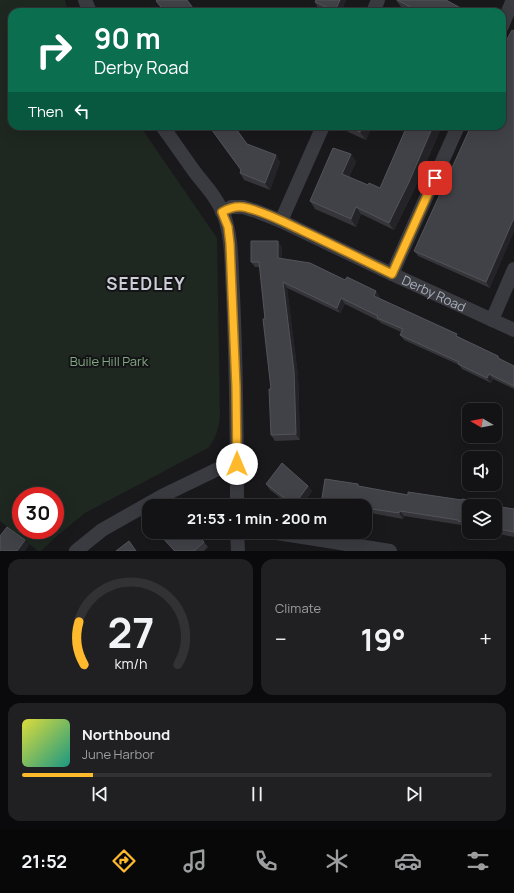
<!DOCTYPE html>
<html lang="en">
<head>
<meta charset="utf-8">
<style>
  body { margin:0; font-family:Manrope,sans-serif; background:#202022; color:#f1f3f6; height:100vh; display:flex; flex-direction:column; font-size:15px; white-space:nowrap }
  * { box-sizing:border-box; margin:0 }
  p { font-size:13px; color:#9d9ea0 }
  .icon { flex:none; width:22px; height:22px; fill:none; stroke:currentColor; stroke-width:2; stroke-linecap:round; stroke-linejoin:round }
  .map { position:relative; height:551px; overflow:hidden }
  .sheet { display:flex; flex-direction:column; gap:8px; padding:8px; background:#0a0a0c; flex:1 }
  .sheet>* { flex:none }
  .hud { position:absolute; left:8px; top:8px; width:498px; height:122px; border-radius:12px; box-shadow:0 4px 16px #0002,0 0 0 1px #323234; background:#0b6e4f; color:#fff; overflow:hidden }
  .needle { width:26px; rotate:280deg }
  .tools { position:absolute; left:462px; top:403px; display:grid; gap:8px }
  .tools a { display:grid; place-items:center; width:40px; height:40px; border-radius:8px; background:#131315; box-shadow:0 4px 16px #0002,0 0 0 1px #323234; font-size:20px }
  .speed { position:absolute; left:12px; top:487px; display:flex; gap:8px; font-size:20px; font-weight:700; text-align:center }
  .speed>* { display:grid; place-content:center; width:52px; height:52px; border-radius:50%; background:#131315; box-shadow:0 4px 16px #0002,0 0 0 1px #323234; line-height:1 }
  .speed .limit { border:6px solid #d22; background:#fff; color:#111 }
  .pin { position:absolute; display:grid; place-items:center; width:34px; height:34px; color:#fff; margin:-17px; border-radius:8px; box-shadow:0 2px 6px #0006 }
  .me { position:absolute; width:44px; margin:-22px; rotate:0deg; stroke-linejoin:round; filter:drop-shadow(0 0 3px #0008) }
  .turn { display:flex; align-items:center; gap:14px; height:84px; padding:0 20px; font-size:18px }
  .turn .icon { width:52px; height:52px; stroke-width:2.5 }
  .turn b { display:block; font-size:28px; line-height:34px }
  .then { display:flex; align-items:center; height:38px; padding:0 20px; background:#0003; gap:8px; font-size:15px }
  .big { font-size:30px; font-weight:700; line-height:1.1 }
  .sheet .card { flex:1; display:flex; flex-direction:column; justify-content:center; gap:6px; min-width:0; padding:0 14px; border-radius:12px; background:#202022 }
  .sheet .dial { align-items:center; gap:0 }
  .dial svg { height:104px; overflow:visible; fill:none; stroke:#323234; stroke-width:7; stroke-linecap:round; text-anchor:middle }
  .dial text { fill:#f1f3f6; stroke:none }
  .song { display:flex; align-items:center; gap:12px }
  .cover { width:48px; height:48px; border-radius:6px; background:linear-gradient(135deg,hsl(60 70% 55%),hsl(170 70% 35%)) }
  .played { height:4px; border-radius:2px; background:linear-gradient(90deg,#ffb92d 15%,#323234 15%) }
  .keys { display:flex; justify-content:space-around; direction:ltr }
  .heat { display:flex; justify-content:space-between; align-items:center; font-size:22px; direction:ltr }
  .sheet .tiles { flex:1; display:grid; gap:8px; grid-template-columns:1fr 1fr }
  .card:last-child { grid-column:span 2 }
  .trip { position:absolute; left:142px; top:499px; width:230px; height:40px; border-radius:12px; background:#131315; box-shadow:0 4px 16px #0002,0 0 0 1px #323234; font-weight:700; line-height:40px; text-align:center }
  .menu { display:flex; height:64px; justify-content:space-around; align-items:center; background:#080808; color:#9d9ea0 }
  .menu .icon { width:28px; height:28px }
  .menu .on { color:#ffb92d }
  .menu b { font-size:18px; color:#f1f3f6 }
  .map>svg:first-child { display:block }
</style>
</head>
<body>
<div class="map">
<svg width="514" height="551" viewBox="0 0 514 551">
  <rect width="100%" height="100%" fill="#19191c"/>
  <path fill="#1e2720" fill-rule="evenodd" d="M 0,0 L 65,0 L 68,12 L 12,12 L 12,126 L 140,126 L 217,238 L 220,415 C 219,428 216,438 208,448 L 85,513 L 57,536 L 41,551 L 38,551 L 0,521 ZM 21,496 L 55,496 L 55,530 L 21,530 Z"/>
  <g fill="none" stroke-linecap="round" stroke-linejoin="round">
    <g stroke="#3a3b41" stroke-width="14">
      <path d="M 85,0 L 90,12"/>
      <path d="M 373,12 L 378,0"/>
      <path d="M 502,26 L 512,2"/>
      <path d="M 162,126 C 174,142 185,159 197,175 C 207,187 217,199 223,213 C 233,237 231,268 233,294 C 236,364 237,435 237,506"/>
      <path id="s1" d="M 222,212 L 231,207 L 243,207 L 256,211 L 281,221 L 392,274 L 514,330"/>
      <path d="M 281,221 L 323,126"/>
      <path d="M 392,274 L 458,126"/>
      <path d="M 492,320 L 514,269"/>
      <path d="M 237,532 L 238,551"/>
      <path d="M 271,532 L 390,551"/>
      <path d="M 76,551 L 102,530 L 162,496 L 226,465 L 237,464"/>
    </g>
  </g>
  <path fill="#35353a" d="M 346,0 L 341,12 L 328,12 L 318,8 L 315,2 Z
    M 396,0 L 446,0 L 468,12 L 410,12 L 401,7 Z
    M 512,30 L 490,288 L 418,256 L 414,251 L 504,53 L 502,50 Z
    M 343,126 L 372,126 L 366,140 L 348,132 Z
    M 407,126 L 442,126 L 414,190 L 394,230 L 361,214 L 356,227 L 315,209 L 310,201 L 351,154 L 356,162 L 349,177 L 368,185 L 380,188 Z
    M 247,144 L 280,162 L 270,190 L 244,180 L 240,173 Z
    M 282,247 L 281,259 L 376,291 L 380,297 L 379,298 L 498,356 L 500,359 L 514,366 L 514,389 L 493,379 L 491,383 L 462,369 L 459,365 L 404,340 L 400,335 L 401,332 L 381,323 L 379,321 L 345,304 L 340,313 L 287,288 L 298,376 L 300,440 L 275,441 L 271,435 L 271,389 L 260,267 L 255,267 L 251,262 Z
    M 266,484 L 308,486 L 312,491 L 301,506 L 291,506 L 270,490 Z
    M 358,484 L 359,487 L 408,495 L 462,500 L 495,505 L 496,506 L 514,509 L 514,537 L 489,532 L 495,532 L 495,506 L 469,506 L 469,528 L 462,527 L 461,525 L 404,516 L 403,519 L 365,512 L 365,506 L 322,506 L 321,504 Z
    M 160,535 L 204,542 L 208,547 L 204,551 L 174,551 L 164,540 Z"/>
  <path fill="#242428" d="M 340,0 L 346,0 L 341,12 L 335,12 L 335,11 Z
    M 363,126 L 372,126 L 366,140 L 360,132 Z
    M 433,126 L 442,126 L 414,190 L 394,230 L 389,223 Z
    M 351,154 L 356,162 L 347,181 L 342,174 Z
    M 276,155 L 280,162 L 270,190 L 265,183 Z
    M 356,207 L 361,214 L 356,227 L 351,219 Z
    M 514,218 L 514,232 L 490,288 L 486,282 Z
    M 278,241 L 282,247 L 281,263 L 278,258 Z
    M 283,282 L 287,288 L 298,376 L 300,440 L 296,434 Z
    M 376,291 L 380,297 L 377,301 L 374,296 Z
    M 341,298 L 345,304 L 340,313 L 337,308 Z
    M 489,374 L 493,379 L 491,383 L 487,378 Z
    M 308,486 L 312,491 L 301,506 L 294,506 L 294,505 Z
    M 400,511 L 404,516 L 403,519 L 399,513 Z
    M 25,540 L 29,545 L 25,551 L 17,551 Z"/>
  <path fill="#414248" stroke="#52545a" d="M 157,0 L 187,0 L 196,12 L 165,12 L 156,1 Z
    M 316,0 L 340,0 L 335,11 L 315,2 Z
    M 397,0 L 446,0 L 468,12 L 420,12 Z
    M 512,30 L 514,31 L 514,218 L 486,282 L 414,251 L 471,126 L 502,126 L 502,58 L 505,52 L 502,49 Z
    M 209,126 L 234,126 L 247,144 L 276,155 L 265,183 L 240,173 L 241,170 Z
    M 346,126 L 363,126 L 360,132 Z
    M 407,126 L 433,126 L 409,182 L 389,223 L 356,207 L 351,219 L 310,201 L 333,148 L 351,154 L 342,174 L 368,185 L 369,183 L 380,188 Z
    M 251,241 L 278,241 L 278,258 L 310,263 L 345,280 L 347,277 L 376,291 L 374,296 L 457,334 L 456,336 L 498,356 L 498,358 L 514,366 L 514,386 L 489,374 L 487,378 L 458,364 L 459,362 L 400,335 L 403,329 L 377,318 L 378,316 L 341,298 L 337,308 L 283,282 L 294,371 L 296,434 L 271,435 L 269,389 L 271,389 L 263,319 L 265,319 L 259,262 L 251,262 Z
    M 282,463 L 308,486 L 294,505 L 266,484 Z
    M 325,479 L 358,484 L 358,486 L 408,495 L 408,492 L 462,500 L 462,499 L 495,505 L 494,506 L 514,509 L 514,532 L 495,528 L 495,506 L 469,506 L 469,523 L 458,521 L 458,520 L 400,511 L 399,513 L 365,508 L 365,506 L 334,506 L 321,504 Z
    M 7,527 L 25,540 L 17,551 L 0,551 L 0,536 Z
    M 163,532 L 195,532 L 204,542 L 194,551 L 175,551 L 160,535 Z
    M 129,541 L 136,551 L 116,551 Z"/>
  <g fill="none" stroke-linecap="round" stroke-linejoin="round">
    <defs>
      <path id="route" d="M 237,464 L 236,387 L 230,244 L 228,227 L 222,212 C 229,208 235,206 243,207 C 261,210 286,223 303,231 C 333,245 363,260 392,274 L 435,178"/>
    </defs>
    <use href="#route" stroke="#a6781d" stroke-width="10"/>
    <use href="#route" stroke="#ffb92d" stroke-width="7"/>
  </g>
  <g text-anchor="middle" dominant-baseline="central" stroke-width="4" stroke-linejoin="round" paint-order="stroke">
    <g font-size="13" fill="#aab0bc" stroke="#141417">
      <text stroke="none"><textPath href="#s1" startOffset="232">Derby Road</textPath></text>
    </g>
    <g font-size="13" fill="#80a982" stroke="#141417">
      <text x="109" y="361">Buile Hill Park</text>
    </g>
    <g font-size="17" font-weight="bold" letter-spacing="1" fill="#cccfd8" stroke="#141417">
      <text x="146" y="283">SEEDLEY</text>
    </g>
  </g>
</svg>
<div class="tools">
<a><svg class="needle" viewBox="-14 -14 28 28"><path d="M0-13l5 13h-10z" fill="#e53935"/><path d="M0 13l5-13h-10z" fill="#9d9ea0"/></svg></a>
<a><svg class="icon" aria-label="sound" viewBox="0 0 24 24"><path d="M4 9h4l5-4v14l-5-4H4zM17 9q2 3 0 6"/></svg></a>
<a><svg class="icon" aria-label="layers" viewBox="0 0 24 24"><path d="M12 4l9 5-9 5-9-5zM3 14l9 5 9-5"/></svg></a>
</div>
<div class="speed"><div class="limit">30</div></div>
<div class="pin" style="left:435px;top:178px;background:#d93025"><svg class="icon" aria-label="arrive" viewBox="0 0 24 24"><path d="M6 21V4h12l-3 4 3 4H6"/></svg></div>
<svg class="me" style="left:237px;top:464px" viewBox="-20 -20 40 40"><circle r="19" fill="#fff"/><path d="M0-13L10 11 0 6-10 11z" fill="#ffb92d"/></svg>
<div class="trip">21:53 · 1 min · 200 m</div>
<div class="hud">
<div class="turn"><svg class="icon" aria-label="right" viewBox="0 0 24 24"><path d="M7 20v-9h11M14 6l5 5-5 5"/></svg><div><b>90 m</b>Derby Road</div></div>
<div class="then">Then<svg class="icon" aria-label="left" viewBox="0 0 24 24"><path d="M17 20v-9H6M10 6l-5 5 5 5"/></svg></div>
</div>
</div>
<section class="sheet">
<div class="tiles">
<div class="card dial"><svg viewBox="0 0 100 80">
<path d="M14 69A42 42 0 1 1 86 69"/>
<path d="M14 69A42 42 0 0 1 10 36" stroke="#ffb92d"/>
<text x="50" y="56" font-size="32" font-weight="700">27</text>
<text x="50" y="72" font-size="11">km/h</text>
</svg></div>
<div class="card"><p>Climate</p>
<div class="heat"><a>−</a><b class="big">19°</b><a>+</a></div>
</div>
<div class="card">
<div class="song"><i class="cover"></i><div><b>Northbound</b><p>June Harbor</p></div></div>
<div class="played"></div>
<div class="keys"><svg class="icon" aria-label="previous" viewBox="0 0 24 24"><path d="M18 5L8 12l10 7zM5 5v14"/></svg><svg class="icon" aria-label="pause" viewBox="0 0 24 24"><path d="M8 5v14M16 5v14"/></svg><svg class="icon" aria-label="next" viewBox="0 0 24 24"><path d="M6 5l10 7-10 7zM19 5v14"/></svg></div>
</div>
</div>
</section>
<nav class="menu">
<b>21:52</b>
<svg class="icon on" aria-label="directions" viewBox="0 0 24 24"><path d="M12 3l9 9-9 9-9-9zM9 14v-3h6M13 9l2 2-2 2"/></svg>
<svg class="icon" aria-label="music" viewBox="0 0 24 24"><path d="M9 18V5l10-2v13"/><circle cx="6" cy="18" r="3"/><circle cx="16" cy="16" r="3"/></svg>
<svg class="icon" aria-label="phone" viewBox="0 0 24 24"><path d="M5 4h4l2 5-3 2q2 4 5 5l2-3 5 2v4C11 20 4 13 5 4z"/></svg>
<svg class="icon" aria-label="climate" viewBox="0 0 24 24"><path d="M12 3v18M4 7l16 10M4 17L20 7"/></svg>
<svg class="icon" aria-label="car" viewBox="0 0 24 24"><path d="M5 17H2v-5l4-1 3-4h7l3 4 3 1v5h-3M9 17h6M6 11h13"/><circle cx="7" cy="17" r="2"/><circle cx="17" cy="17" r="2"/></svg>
<svg class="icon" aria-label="filters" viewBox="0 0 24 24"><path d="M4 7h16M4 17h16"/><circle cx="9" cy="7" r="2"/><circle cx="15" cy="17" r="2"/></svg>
</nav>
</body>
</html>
